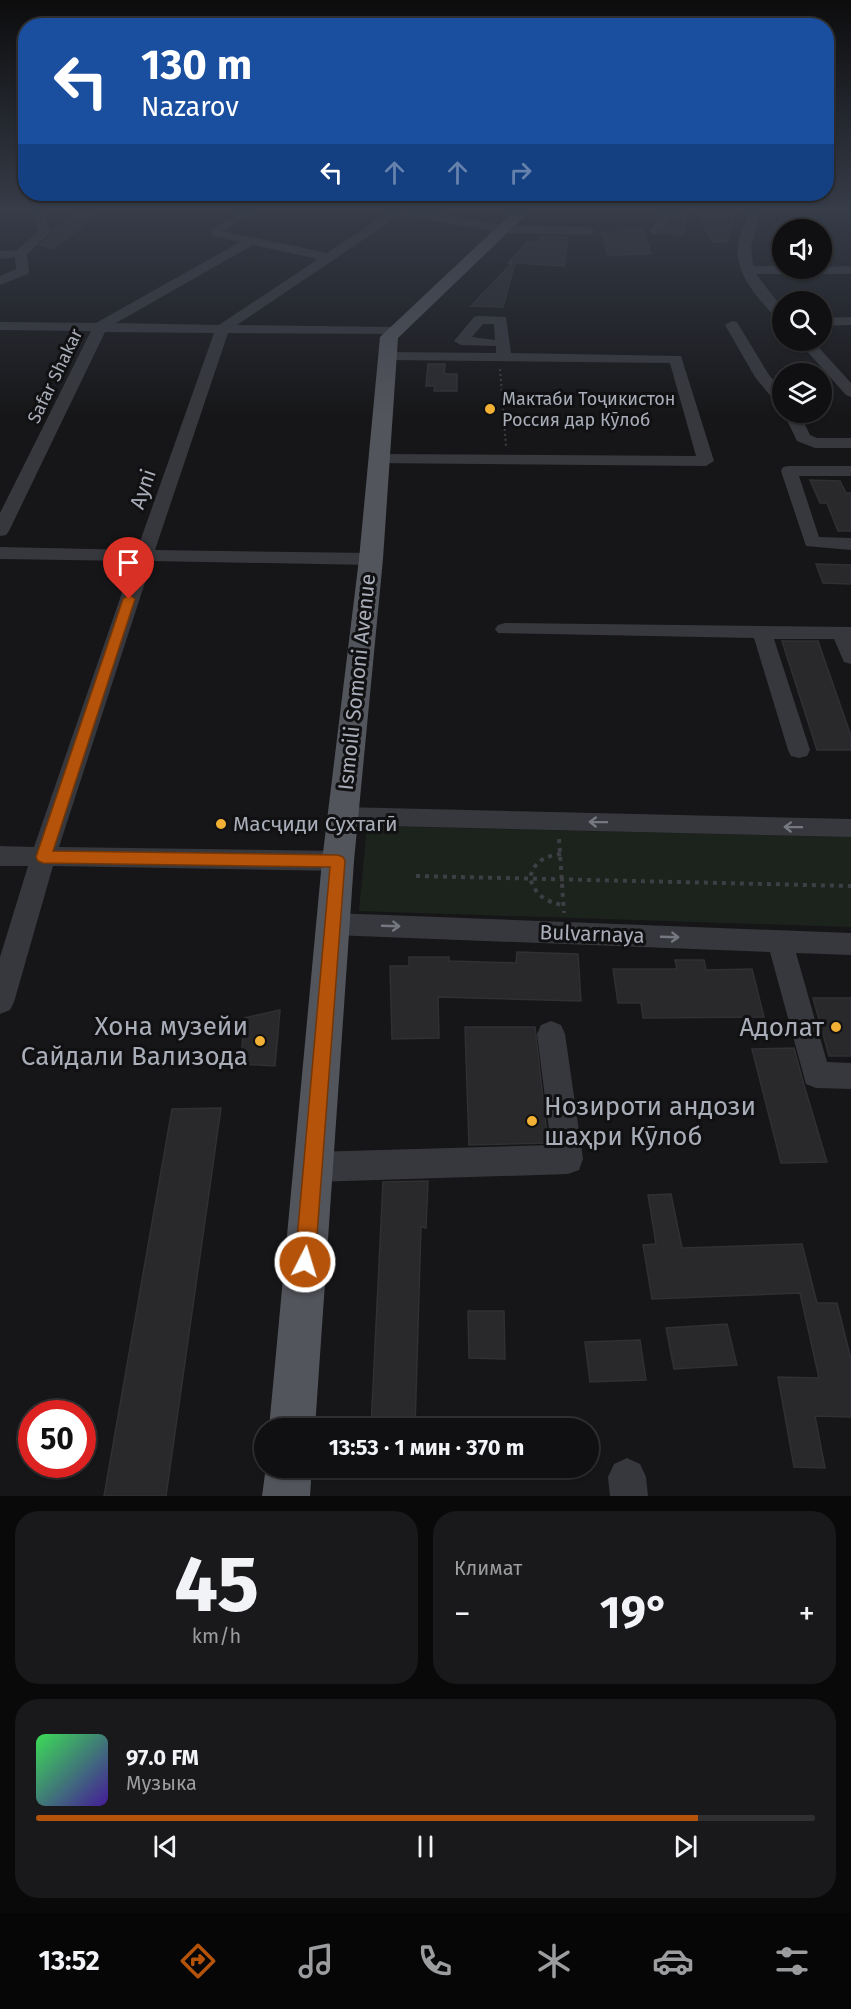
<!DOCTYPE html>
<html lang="ru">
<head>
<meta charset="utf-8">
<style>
  body { margin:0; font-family:"Fira Sans",sans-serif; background:#19191b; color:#f1f3f6; height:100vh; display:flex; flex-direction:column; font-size:22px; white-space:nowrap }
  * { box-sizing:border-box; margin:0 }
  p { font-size:20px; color:#9c9d9f }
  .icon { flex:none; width:33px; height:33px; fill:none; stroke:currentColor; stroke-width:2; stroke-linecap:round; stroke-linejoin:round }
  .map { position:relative; height:1496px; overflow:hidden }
  .details { display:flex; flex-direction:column; gap:15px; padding:15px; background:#09090a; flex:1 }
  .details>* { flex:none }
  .guide { position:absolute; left:18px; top:18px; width:816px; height:183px; border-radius:24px; box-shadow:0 2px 4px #0004,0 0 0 2px #303032; background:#1a4fa0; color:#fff; overflow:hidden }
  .controls { position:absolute; left:772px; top:219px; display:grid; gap:12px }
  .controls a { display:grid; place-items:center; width:60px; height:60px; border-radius:50%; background:#101012; box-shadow:0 2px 4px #0004,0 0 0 2px #303032; font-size:30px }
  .speed { position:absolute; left:18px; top:1400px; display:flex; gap:12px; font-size:30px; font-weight:700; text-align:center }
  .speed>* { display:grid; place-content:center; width:78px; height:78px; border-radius:50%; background:#101012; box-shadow:0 2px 4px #0004,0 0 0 2px #303032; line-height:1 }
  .speed .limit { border:9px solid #d22; background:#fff; color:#111 }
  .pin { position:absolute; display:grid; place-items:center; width:51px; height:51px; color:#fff; margin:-62px -26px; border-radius:50% 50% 50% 0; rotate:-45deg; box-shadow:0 0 6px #0007 }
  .pin .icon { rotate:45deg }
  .me { position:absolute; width:66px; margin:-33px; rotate:5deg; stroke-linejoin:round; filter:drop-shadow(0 0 4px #0008) }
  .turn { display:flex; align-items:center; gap:21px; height:126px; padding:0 24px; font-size:27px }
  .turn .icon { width:78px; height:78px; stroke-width:2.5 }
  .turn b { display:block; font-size:42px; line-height:51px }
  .lanes { display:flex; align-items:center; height:57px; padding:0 24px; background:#0003; justify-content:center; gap:30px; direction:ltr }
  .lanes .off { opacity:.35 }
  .big { font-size:45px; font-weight:700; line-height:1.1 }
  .details .card { flex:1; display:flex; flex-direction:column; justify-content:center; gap:9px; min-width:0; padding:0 21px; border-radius:24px; background:#19191b }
  .details .dial { align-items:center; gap:0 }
  .dial b { font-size:78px; line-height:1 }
  .song { display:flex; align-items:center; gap:18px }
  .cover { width:72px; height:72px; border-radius:9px; background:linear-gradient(135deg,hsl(130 70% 55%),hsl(260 70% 35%)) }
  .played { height:6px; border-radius:3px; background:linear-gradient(90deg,#b45309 85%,#303032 85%) }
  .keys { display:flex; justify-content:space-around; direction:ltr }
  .heat { display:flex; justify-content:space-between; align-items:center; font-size:33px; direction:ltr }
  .details .tiles { flex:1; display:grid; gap:15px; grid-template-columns:1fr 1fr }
  .card:last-child { grid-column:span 2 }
  .trip { position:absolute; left:254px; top:1418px; width:345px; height:60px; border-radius:30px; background:#101012; box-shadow:0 2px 4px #0004,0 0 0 2px #303032; font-weight:700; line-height:60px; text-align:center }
  .dock { display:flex; height:96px; justify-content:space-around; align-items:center; background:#060607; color:#9c9d9f }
  .dock .icon { width:42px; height:42px }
  .dock .on { color:#b45309 }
  .dock b { font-size:27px; color:#f1f3f6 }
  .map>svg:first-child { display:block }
</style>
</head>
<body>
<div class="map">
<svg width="851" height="1496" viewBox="0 0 851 1496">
  <rect width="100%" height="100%" fill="#161618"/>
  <path fill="#1c231d" d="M 367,826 L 851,837 L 851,927 L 359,911 Z"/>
  <path fill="#29292c" stroke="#303034" stroke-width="1.5" d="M 81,209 L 105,209 L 53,249 L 40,245 L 52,235 L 52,231 Z
    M 694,209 L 736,212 L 727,242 L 713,242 Z
    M 677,211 L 686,212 L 684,235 L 663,233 Z
    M 617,227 L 642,227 L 651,254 L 608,255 L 601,232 L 619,232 Z
    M 542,236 L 568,238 L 564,266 L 515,263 L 503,307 L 471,306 L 512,263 L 508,263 L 528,241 L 537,243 Z
    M 428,364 L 445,364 L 444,374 L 457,374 L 457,391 L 434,391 L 435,386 L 426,386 Z
    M 810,480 L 840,481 L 846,493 L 851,493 L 851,531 L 838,531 L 827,503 L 820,503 Z
    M 816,564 L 851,565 L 851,584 L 823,583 Z
    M 782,641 L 818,641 L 851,736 L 851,750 L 817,750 Z
    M 517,952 L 578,954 L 581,1001 L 438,997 L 439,1038 L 392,1039 L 390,966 L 409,966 L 409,957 L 449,957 L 449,961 L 516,963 Z
    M 675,960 L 704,960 L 706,970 L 752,969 L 764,1017 L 643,1018 L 641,1003 L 618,1003 L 613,969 L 677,969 Z
    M 813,998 L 851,998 L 851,1056 L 829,1056 Z
    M 280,1010 L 275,1066 L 241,1064 L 244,1018 Z
    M 465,1027 L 535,1027 L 548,1143 L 469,1145 Z
    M 794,1048 L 804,1085 L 827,1162 L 781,1163 L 752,1049 Z
    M 221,1108 L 166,1496 L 104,1496 L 172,1109 Z
    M 428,1181 L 426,1228 L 421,1227 L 415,1428 L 371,1428 L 383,1182 Z
    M 671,1194 L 682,1248 L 802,1244 L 817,1303 L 837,1303 L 851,1359 L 851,1417 L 815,1416 L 825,1468 L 794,1467 L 778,1377 L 819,1378 L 800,1293 L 652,1299 L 643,1245 L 656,1244 L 648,1195 Z
    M 468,1311 L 504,1311 L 505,1359 L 469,1358 Z
    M 727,1324 L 737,1365 L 674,1369 L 666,1328 Z
    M 640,1340 L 646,1380 L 590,1382 L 585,1342 Z"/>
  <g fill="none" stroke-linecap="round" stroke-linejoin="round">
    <path stroke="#3d3f44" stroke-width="2" stroke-dasharray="2 3" stroke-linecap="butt" d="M 500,369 L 506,446"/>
    <path stroke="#3d3f44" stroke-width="4" stroke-dasharray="4 5" stroke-linecap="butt" d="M 559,839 L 564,913
      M 561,854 C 545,856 534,861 530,878 C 535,895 546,902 563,905
      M 416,876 L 851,886"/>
    <path fill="#37383d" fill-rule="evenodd" d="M 35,209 L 43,210 L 45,212 L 50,233 L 27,254 L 29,271 L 28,274 L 0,285 L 0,276 L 16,269 L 15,257 L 0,259 L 0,251 L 17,250 L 38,232 L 33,212 Z
      M 247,209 L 263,209 L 223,231 L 327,253 L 388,213 L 379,209 L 409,209 L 502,225 L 589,227 L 595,231 L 589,235 L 504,233 L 400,215 L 237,325 L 395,327 L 402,331 L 400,334 L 228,333 L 155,550 L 371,553 L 378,555 L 380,559 L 378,563 L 371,565 L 152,561 L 59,847 L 338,851 L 347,854 L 350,861 L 347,868 L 338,871 L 53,866 L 14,1002 L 10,1010 L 0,1014 L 0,957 L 28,866 L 0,866 L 0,846 L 34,847 L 133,561 L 0,559 L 0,547 L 137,550 L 214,333 L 105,332 L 9,531 L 6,535 L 0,536 L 0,513 L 91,331 L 0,330 L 0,322 L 96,323 L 240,242 L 212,236 L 210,230 ZM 253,245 L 318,259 L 219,325 L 116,323 Z
      M 495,209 L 521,209 L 527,213 L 521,217 Z
      M 664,209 L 676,209 L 660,234 L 652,234 L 650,231 Z
      M 750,209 L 762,209 L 751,245 L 753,266 L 783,266 L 783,268 L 851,266 L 851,274 L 756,274 L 783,309 L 783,321 L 778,320 C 759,299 735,276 738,246 C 739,233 746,221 750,209 Z
      M 479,316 L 506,317 L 511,353 L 681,356 L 714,461 L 706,466 L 373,463 L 371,459 L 379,454 L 696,456 L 670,363 L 387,360 L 380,356 L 387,352 L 496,353 L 496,346 L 461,345 L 454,341 L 474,317 ZM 483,324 L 494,324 L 495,340 L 472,337 Z
      M 851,317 L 851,325 L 822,326 L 822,318 Z
      M 732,321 L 737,322 L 769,375 L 783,392 L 783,407 L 778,405 L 755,377 L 725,325 Z
      M 797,340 L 812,340 L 851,383 L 851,397 L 846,395 Z
      M 783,412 L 799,412 L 810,435 L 817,438 L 851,438 L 851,448 L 815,448 L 797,441 Z
      M 789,466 L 851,466 L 851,476 L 799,476 L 819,537 L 851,538 L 851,550 L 806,546 L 781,471 L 783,467 Z
      M 505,623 L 851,627 L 851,664 L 844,662 L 834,639 L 774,639 L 810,750 L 807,756 L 799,758 L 791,756 L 788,750 L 754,638 L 498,633 L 495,629 L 498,625 Z
      M 342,807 L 851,819 L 851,837 L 342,825 L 334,822 L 330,816 L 334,810 Z
      M 333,913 L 851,933 L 851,955 L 796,953 L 827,1062 L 851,1063 L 851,1089 L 816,1088 L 806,1084 L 770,952 L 333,935 L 324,932 L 320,924 L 324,916 Z
      M 551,1021 L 561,1025 L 565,1034 L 583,1159 L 579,1170 L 568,1174 L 313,1182 L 302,1178 L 298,1167 L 302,1156 L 313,1152 L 551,1145 L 537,1034 L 541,1025 Z
      M 627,1458 L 640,1464 L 646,1477 L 648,1496 L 610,1496 L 608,1477 L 614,1464 Z"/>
    <path fill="#53555c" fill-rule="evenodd" d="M 516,209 L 532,209 L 398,338 L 383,559 L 354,861 L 315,1428 L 269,1428 L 322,861 L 359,559 L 380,337 Z
      M 266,1467 L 312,1467 L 310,1496 L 262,1496 Z"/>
  </g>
  <defs><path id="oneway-shaft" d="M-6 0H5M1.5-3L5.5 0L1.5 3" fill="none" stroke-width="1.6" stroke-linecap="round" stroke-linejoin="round" transform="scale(1.5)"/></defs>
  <g stroke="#757881">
    <use href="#oneway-shaft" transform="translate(598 822) rotate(-179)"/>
    <use href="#oneway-shaft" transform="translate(793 827) rotate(-179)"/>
    <use href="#oneway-shaft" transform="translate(391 926) rotate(2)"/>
    <use href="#oneway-shaft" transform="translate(670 937) rotate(2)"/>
  </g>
  <linearGradient id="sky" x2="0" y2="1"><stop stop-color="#0c0c0d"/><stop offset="0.5" stop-color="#363c48"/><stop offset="1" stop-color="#363c48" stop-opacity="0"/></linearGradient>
  <rect width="851" height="419" fill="url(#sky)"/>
  <path fill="#b45309" stroke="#753606" stroke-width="1.5" d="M 129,595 L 135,599 L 53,851 L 338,855 L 343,857 L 345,861 L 315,1262 L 312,1269 L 305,1272 L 298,1269 L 295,1262 L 330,867 L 43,863 L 38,861 L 36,857 L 123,599 Z"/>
  <g fill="#f2b134" stroke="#111113" stroke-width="2">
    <circle cx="490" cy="409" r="6"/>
    <circle cx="221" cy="824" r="6"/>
    <circle cx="836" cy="1027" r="6"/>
    <circle cx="260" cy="1041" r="6"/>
    <circle cx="532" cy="1121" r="6"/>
  </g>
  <g text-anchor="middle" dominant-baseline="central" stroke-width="6" stroke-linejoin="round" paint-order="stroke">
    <g font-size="18" fill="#a8adb8" stroke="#111113">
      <text transform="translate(55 376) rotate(-64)">Safar Shakar</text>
    </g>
    <g font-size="18" fill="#a8adb8" stroke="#111113" text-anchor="start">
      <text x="502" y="399">Мактаби Тоҷикистон<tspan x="502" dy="21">Россия дар Кӯлоб</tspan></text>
    </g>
    <g font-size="21" fill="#a8adb8" stroke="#111113">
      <text transform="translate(143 489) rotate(-71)">Ayni</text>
      <text transform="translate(357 682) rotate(-84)">Ismoili Somoni Avenue</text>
      <text transform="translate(592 934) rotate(2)">Bulvarnaya</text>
    </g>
    <g font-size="21" fill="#a8adb8" stroke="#111113" text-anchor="start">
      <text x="233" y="824">Масҷиди Сухтагӣ</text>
    </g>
    <g font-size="26" fill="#a8adb8" stroke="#111113" text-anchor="end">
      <text x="248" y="1026">Хона музейи<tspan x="248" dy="30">Сайдали Вализода</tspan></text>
      <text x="824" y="1027">Адолат</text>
      <text x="544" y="1106" text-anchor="start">Нозироти андози<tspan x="544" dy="30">шаҳри Кӯлоб</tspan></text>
    </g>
  </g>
</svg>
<div class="controls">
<a><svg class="icon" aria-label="sound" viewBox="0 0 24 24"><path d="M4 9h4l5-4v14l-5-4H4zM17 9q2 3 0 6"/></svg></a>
<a><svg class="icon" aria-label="search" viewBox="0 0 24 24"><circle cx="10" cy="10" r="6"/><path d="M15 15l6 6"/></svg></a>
<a><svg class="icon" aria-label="layers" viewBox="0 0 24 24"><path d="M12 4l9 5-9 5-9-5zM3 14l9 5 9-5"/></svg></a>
</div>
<div class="speed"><div class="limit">50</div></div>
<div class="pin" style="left:129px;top:599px;background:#d93025"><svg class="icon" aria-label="arrive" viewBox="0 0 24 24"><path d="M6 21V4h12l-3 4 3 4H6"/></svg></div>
<svg class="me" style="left:305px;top:1262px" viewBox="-20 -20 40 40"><circle r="17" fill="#b45309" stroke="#fff" stroke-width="3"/><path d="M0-11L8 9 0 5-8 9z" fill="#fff"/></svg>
<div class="trip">13:53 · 1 мин · 370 m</div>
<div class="guide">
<div class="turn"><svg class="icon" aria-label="left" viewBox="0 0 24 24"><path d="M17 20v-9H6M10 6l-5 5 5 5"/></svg><div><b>130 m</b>Nazarov</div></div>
<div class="lanes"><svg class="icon" aria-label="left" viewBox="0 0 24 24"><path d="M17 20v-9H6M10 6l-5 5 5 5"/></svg><svg class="icon off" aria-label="ahead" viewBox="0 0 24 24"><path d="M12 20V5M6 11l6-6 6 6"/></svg><svg class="icon off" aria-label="ahead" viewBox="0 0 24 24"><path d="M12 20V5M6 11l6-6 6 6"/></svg><svg class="icon off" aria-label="right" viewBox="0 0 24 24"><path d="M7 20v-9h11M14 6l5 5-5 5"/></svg></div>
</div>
</div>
<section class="details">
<div class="tiles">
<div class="card dial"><b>45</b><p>km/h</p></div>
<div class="card"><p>Климат</p>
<div class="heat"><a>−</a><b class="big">19°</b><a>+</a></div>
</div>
<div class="card">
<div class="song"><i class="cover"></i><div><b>97.0 FM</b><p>Музыка</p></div></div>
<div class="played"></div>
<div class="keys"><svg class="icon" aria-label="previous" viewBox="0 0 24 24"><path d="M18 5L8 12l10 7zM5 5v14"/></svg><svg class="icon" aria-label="pause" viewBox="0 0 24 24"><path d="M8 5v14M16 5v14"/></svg><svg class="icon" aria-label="next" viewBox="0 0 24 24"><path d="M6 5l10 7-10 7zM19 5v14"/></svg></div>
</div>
</div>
</section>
<nav class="dock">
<b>13:52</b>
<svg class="icon on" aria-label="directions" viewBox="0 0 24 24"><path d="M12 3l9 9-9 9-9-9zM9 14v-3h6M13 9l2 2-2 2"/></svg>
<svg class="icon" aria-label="music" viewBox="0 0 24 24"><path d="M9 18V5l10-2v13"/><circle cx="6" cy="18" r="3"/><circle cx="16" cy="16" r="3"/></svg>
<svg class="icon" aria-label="phone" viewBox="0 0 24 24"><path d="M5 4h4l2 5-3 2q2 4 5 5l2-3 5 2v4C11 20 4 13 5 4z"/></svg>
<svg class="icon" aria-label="climate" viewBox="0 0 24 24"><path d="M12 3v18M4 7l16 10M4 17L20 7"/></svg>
<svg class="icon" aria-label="car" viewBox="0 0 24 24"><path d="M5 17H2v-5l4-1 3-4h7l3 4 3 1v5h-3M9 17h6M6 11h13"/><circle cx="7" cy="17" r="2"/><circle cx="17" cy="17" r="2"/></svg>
<svg class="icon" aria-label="filters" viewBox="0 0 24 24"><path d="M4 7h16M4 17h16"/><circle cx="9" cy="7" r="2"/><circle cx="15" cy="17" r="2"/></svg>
</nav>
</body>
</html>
